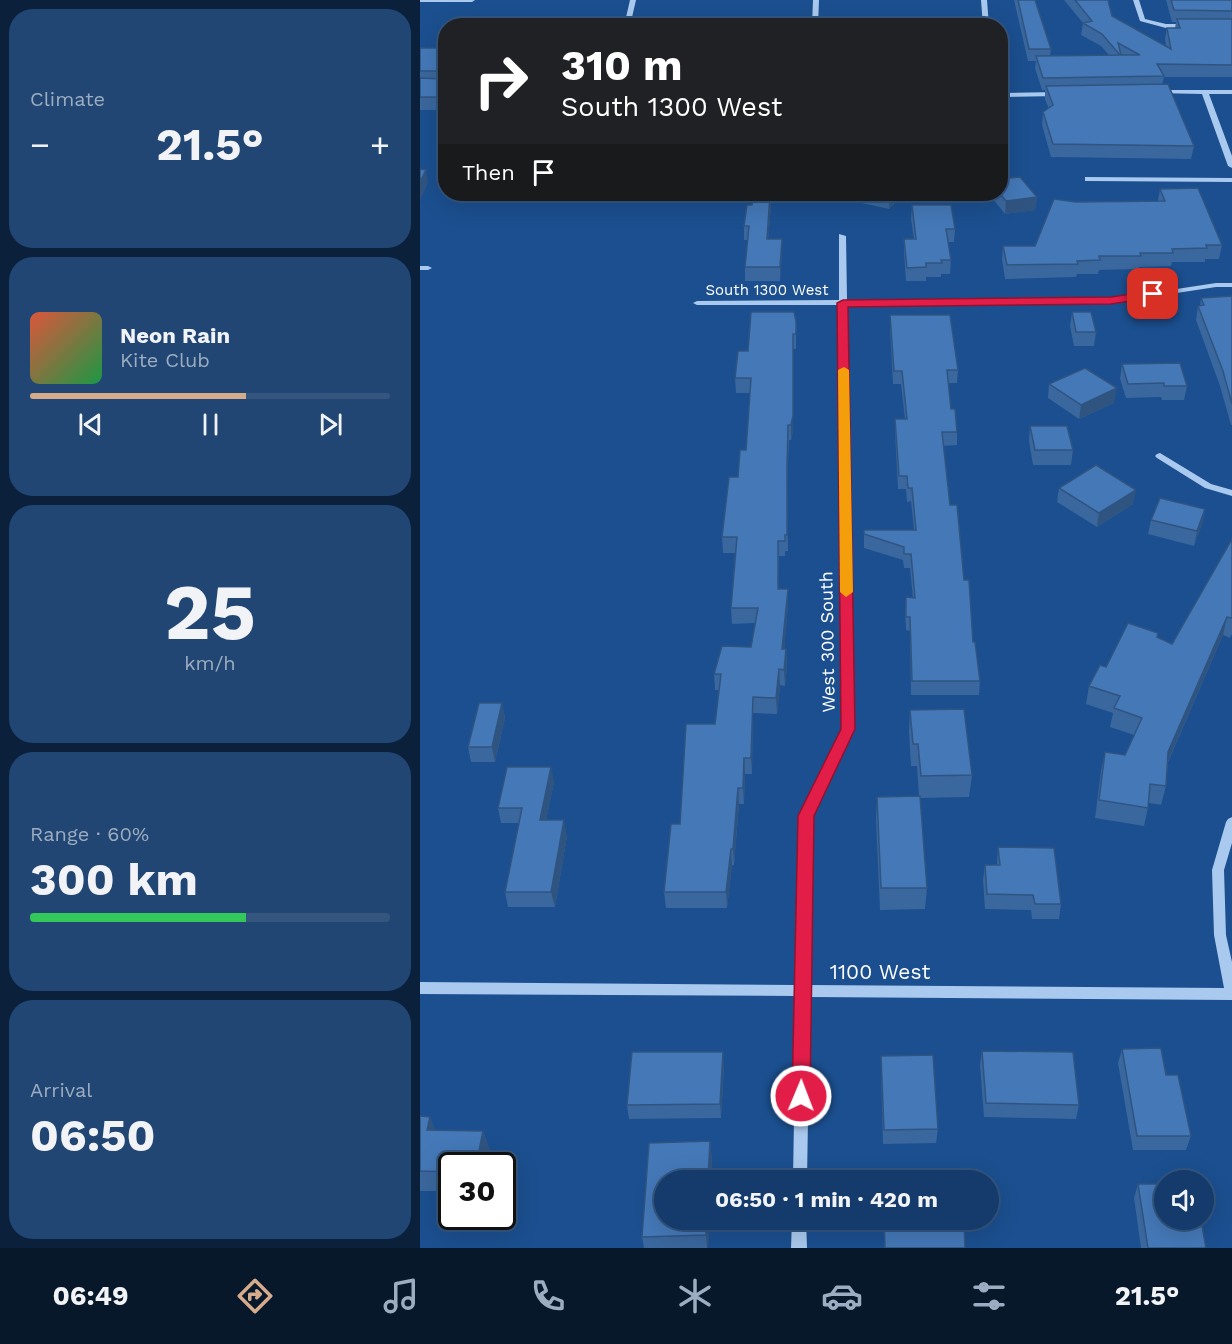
<!DOCTYPE html>
<html lang="en">
<head>
<meta charset="utf-8">
<style>
  body { margin:0; font-family:"Work Sans",sans-serif; background:#214673; color:#f1f3f6; height:100vh; display:flex; flex-direction:column; font-size:22px; white-space:nowrap }
  * { box-sizing:border-box; margin:0 }
  p { font-size:20px; color:#9dadc1 }
  .icon { flex:none; width:33px; height:33px; fill:none; stroke:currentColor; stroke-width:2; stroke-linecap:round; stroke-linejoin:round }
  .map { position:relative; flex:1; overflow:hidden }
  .details { display:flex; flex-direction:column; gap:9px; padding:9px; background:#0b203b; width:420px }
  .details>* { flex:none }
  .banner { position:absolute; left:18px; top:18px; width:570px; height:183px; border-radius:24px; box-shadow:0 6px 24px #0002,0 0 0 2px #33557e; background:#202124; color:#fff; overflow:hidden }
  .fabs { position:absolute; left:734px; top:1170px; display:grid; gap:12px }
  .fabs a { display:grid; place-items:center; width:60px; height:60px; border-radius:50%; background:#143b6b; box-shadow:0 6px 24px #0002,0 0 0 2px #33557e; font-size:30px }
  .speed { position:absolute; left:18px; top:1152px; display:flex; gap:12px; font-size:30px; font-weight:700; text-align:center }
  .speed>* { display:grid; place-content:center; width:78px; height:78px; border-radius:50%; background:#143b6b; box-shadow:0 6px 24px #0002,0 0 0 2px #33557e; line-height:1 }
  .speed .limit { border:3px solid #111; border-radius:9px; background:#fff; color:#111 }
  .pin { position:absolute; display:grid; place-items:center; width:51px; height:51px; color:#fff; margin:-26px; border-radius:12px; box-shadow:0 3px 9px #0006 }
  .me { position:absolute; width:66px; margin:-33px; rotate:1deg; stroke-linejoin:round; filter:drop-shadow(0 0 4px #0008) }
  .turn { display:flex; align-items:center; gap:21px; height:126px; padding:0 24px; font-size:27px }
  .turn .icon { width:78px; height:78px; stroke-width:2.5 }
  .turn b { display:block; font-size:42px; line-height:51px }
  .then { display:flex; align-items:center; height:57px; padding:0 24px; background:#0003; gap:12px; font-size:22px }
  .big { font-size:45px; font-weight:700; line-height:1.1 }
  .details .tile { flex:1; display:flex; flex-direction:column; justify-content:center; gap:9px; min-width:0; padding:0 21px; border-radius:24px; background:#214673 }
  .details .dial { align-items:center; gap:0 }
  .dial b { font-size:78px; line-height:1 }
  .song { display:flex; align-items:center; gap:18px }
  .cover { width:72px; height:72px; border-radius:9px; background:linear-gradient(135deg,hsl(10 70% 55%),hsl(140 70% 35%)) }
  .played { height:6px; border-radius:3px; background:linear-gradient(90deg,#d6ab8b 60%,#33557e 60%) }
  .keys { display:flex; justify-content:space-around; direction:ltr }
  .heat { display:flex; justify-content:space-between; align-items:center; font-size:33px; direction:ltr }
  .charge { height:9px; border-radius:4px; background:linear-gradient(90deg,#34c759 60%,#33557e 0) }
  .trip { position:absolute; left:234px; top:1170px; width:345px; height:60px; border-radius:30px; background:#143b6b; box-shadow:0 6px 24px #0002,0 0 0 2px #33557e; font-weight:700; line-height:60px; text-align:center }
  .tab-bar { display:flex; height:96px; justify-content:space-around; align-items:center; background:#08182b; color:#9dadc1 }
  .tab-bar .icon { width:42px; height:42px }
  .tab-bar .selected { color:#d6ab8b }
  .tab-bar b { font-size:27px; color:#f1f3f6 }
  main { display:flex; flex:1; min-height:0 }
  .map>svg:first-child { display:block }
</style>
</head>
<body>
<main>
<section class="details">
<div class="tile"><p>Climate</p>
<div class="heat"><a>−</a><b class="big">21.5°</b><a>+</a></div>
</div>
<div class="tile">
<div class="song"><i class="cover"></i><div><b>Neon Rain</b><p>Kite Club</p></div></div>
<div class="played"></div>
<div class="keys"><svg class="icon" aria-label="previous" viewBox="0 0 24 24"><path d="M18 5L8 12l10 7zM5 5v14"/></svg><svg class="icon" aria-label="pause" viewBox="0 0 24 24"><path d="M8 5v14M16 5v14"/></svg><svg class="icon" aria-label="next" viewBox="0 0 24 24"><path d="M6 5l10 7-10 7zM19 5v14"/></svg></div>
</div>
<div class="tile dial"><b>25</b><p>km/h</p></div>
<div class="tile"><p>Range · 60%</p><b class="big">300 km</b><div class="charge"></div></div>
<div class="tile"><p>Arrival</p><b class="big">06:50</b></div>
</section>
<div class="map">
<svg width="812" height="1248" viewBox="0 0 812 1248">
  <rect width="100%" height="100%" fill="#1b4f8f"/>
  <g fill="none" stroke-linecap="round" stroke-linejoin="round">
    <path fill="#a9c9ee" fill-rule="evenodd" d="M 0,0 L 55,0 L 52,2 L 0,2 Z
      M 210,0 L 216,0 L 210,26 L 204,26 Z
      M 393,0 L 399,0 L 398,26 L 392,26 Z
      M 561,0 L 567,0 L 569,26 L 563,26 Z
      M 713,0 L 719,0 L 725,19 L 746,24 L 769,24 L 772,26 L 769,28 L 746,28 L 720,21 Z
      M 737,90 L 812,90 L 812,94 L 789,94 L 812,156 L 812,168 L 808,166 L 782,94 L 735,93 L 734,92 Z
      M 580,93 L 638,92 L 641,94 L 638,96 L 580,97 Z
      M 665,177 L 812,178 L 812,182 L 668,181 L 665,181 Z
      M 419,234 L 426,236 L 427,300 L 691,299 L 796,283 L 812,283 L 812,287 L 796,287 L 691,303 L 427,305 L 434,729 L 392,816 L 390,985 L 804,988 L 794,935 L 792,870 L 806,822 L 808,819 L 812,817 L 812,843 L 804,870 L 806,935 L 812,962 L 812,1000 L 390,997 L 387,1180 L 373,1180 L 376,996 L 0,994 L 0,982 L 377,985 L 380,816 L 422,729 L 419,305 L 277,305 L 273,303 L 277,301 L 419,300 Z
      M 0,266 L 8,266 L 12,268 L 8,270 L 0,270 Z
      M 740,453 L 791,484 L 812,490 L 812,496 L 785,488 L 737,458 L 735,456 L 737,454 Z
      M 372,1220 L 386,1220 L 387,1248 L 371,1248 Z"/>
  </g>
  <path fill="#3a679d" d="M 594,0 L 615,0 L 631,49 L 630,56 L 689,55 L 681,46 L 661,35 L 663,23 L 644,0 L 688,0 L 692,16 L 746,46 L 745,39 L 747,28 L 755,28 L 756,22 L 752,22 L 746,0 L 812,0 L 812,77 L 744,77 L 742,85 L 774,146 L 771,159 L 631,157 L 622,125 L 623,112 L 629,109 L 625,99 L 625,90 L 622,90 L 615,68 L 616,61 L 608,61 Z
    M 0,48 L 26,48 L 26,110 L 0,110 Z
    M 740,189 L 802,245 L 799,259 L 785,259 L 785,262 L 752,262 L 751,266 L 719,267 L 719,269 L 679,270 L 678,274 L 657,274 L 656,277 L 585,279 L 582,259 L 583,246 L 615,246 L 656,202 L 738,201 Z
    M 351,194 L 351,206 L 348,239 L 362,253 L 360,281 L 325,281 L 325,267 L 328,240 L 324,240 L 324,226 L 332,205 Z
    M 428,194 L 484,194 L 469,209 L 428,200 Z
    M 569,194 L 580,194 L 617,197 L 615,210 L 585,214 Z
    M 492,205 L 535,229 L 534,242 L 528,242 L 531,260 L 530,274 L 521,274 L 521,277 L 506,277 L 506,281 L 486,281 L 484,252 L 484,239 L 494,239 L 491,219 Z
    M 812,296 L 812,425 L 811,425 L 800,386 L 776,320 L 778,306 L 780,306 L 781,298 Z
    M 374,312 L 376,336 L 376,349 L 373,349 L 373,431 L 371,440 L 369,440 L 367,482 L 368,551 L 365,551 L 365,556 L 359,556 L 358,589 L 368,605 L 364,649 L 366,649 L 367,665 L 365,686 L 360,685 L 357,714 L 333,713 L 332,774 L 325,774 L 324,804 L 319,804 L 314,865 L 312,865 L 307,908 L 246,908 L 244,892 L 260,824 L 295,724 L 299,690 L 295,690 L 294,674 L 331,647 L 335,623 L 312,624 L 311,608 L 315,553 L 303,553 L 302,537 L 326,450 L 330,393 L 316,393 L 315,378 L 328,351 Z
    M 652,312 L 676,332 L 674,346 L 654,346 L 650,326 Z
    M 470,315 L 538,370 L 537,383 L 528,383 L 531,409 L 537,432 L 537,445 L 523,446 L 530,505 L 544,580 L 553,642 L 560,681 L 559,695 L 491,695 L 490,631 L 486,630 L 485,611 L 486,597 L 493,598 L 490,568 L 484,568 L 483,560 L 444,548 L 444,534 L 494,530 L 491,501 L 487,502 L 486,489 L 478,489 L 475,433 L 475,419 L 485,419 L 481,384 L 473,384 L 470,328 Z
    M 702,364 L 767,386 L 764,400 L 742,400 L 741,397 L 706,398 L 700,379 Z
    M 629,384 L 694,403 L 659,419 L 628,398 Z
    M 610,426 L 653,450 L 651,465 L 613,465 L 609,441 Z
    M 639,488 L 713,504 L 677,527 L 637,502 Z
    M 785,509 L 782,524 L 774,546 L 728,534 L 731,520 Z
    M 812,539 L 812,634 L 810,638 L 803,635 L 748,762 L 746,786 L 741,805 L 729,803 L 724,826 L 675,818 L 681,771 L 685,752 L 705,755 L 714,735 L 690,727 L 693,713 L 666,704 L 669,686 L 686,667 L 737,637 L 752,644 Z
    M 82,703 L 85,718 L 75,762 L 51,762 L 48,747 Z
    M 490,710 L 552,775 L 549,797 L 500,798 L 507,888 L 505,909 L 460,910 L 456,819 L 457,797 L 499,796 L 497,766 L 491,766 L 489,732 Z
    M 134,782 L 126,820 L 147,836 L 135,907 L 88,907 L 85,892 L 99,823 L 81,823 L 78,808 Z
    M 578,847 L 641,904 L 639,919 L 612,919 L 611,910 L 565,909 L 563,880 L 565,865 L 577,865 Z
    M 702,1049 L 746,1075 L 771,1136 L 766,1150 L 713,1150 L 698,1063 Z
    M 562,1051 L 659,1105 L 656,1119 L 564,1117 L 560,1065 Z
    M 461,1056 L 518,1129 L 516,1143 L 463,1144 L 461,1070 Z
    M 304,1066 L 301,1118 L 209,1119 L 207,1105 Z
    M 0,1116 L 10,1117 L 15,1130 L 63,1131 L 70,1151 L 32,1166 L 32,1191 L 0,1191 Z
    M 290,1141 L 292,1162 L 291,1180 L 244,1180 L 244,1220 L 289,1220 L 288,1248 L 224,1248 L 222,1237 L 229,1143 Z
    M 718,1184 L 786,1248 L 721,1248 L 714,1198 Z
    M 464,1220 L 521,1220 L 545,1248 L 464,1248 Z"/>
  <path fill="#305480" d="M 6,170 L 8,183 L 0,201 L 0,182 Z
    M 351,194 L 351,206 L 347,253 L 347,239 Z
    M 472,194 L 484,194 L 469,209 L 469,196 Z
    M 617,197 L 615,210 L 585,214 L 586,201 Z
    M 362,239 L 362,253 L 360,281 L 360,267 Z
    M 373,334 L 373,431 L 371,440 L 371,425 Z
    M 697,388 L 694,403 L 659,419 L 661,405 Z
    M 716,490 L 713,504 L 677,527 L 679,513 Z
    M 785,509 L 782,524 L 774,546 L 777,531 Z
    M 368,589 L 368,605 L 363,665 L 362,649 Z
    M 807,617 L 803,635 L 744,770 L 748,752 Z
    M 366,649 L 367,665 L 365,686 L 364,670 Z
    M 359,669 L 360,685 L 357,714 L 356,698 Z
    M 333,697 L 333,713 L 332,774 L 331,758 Z
    M 82,703 L 85,718 L 75,762 L 72,747 Z
    M 324,758 L 325,774 L 324,804 L 323,788 Z
    M 131,767 L 134,782 L 123,835 L 120,820 Z
    M 318,788 L 319,804 L 314,865 L 313,849 Z
    M 144,820 L 147,836 L 135,907 L 131,892 Z
    M 311,849 L 312,865 L 307,908 L 306,892 Z
    M 303,1052 L 304,1066 L 301,1118 L 300,1104 Z
    M 10,1117 L 18,1137 L 7,1130 Z
    M 63,1131 L 70,1151 L 67,1166 L 56,1166 Z
    M 290,1141 L 292,1162 L 291,1180 L 288,1180 Z
    M 286,1220 L 289,1220 L 288,1248 L 287,1248 L 286,1235 Z"/>
  <path fill="#4478b7" stroke="#305480" stroke-width="1.5" fill-rule="evenodd" d="M 598,0 L 615,0 L 631,49 L 609,49 Z
    M 655,0 L 688,0 L 692,16 L 751,49 L 747,28 L 760,28 L 757,19 L 812,19 L 812,65 L 737,64 L 744,76 L 623,78 L 616,56 L 700,55 L 682,34 L 663,23 L 672,21 ZM 698,43 L 720,55 L 701,55 Z
    M 751,0 L 812,0 L 812,11 L 754,10 Z
    M 0,48 L 26,48 L 26,72 L 24,71 L 0,71 Z
    M 26,74 L 26,97 L 0,97 L 0,78 L 24,79 Z
    M 748,84 L 774,146 L 633,144 L 623,112 L 633,105 L 626,86 Z
    M 0,169 L 6,170 L 0,182 Z
    M 600,177 L 617,197 L 586,201 L 580,194 L 580,179 Z
    M 778,188 L 802,245 L 786,245 L 787,248 L 752,249 L 753,253 L 720,253 L 721,256 L 679,256 L 680,260 L 657,261 L 658,264 L 587,265 L 583,246 L 615,246 L 634,199 L 656,202 L 745,201 L 740,189 Z
    M 333,194 L 350,194 L 347,239 L 362,239 L 360,267 L 325,267 L 329,226 L 324,226 L 327,205 L 332,205 Z
    M 459,194 L 472,194 L 469,196 Z
    M 492,205 L 531,205 L 535,229 L 526,229 L 531,260 L 521,260 L 522,263 L 506,263 L 506,267 L 487,268 L 484,239 L 496,239 Z
    M 812,296 L 812,404 L 803,371 L 778,306 L 784,305 L 781,298 Z
    M 331,312 L 374,312 L 376,321 L 376,334 L 373,334 L 373,416 L 371,425 L 368,425 L 367,467 L 367,535 L 365,535 L 365,541 L 358,541 L 358,589 L 368,589 L 362,649 L 366,649 L 364,670 L 359,669 L 356,698 L 333,697 L 331,758 L 324,758 L 323,788 L 318,788 L 313,849 L 311,849 L 306,892 L 244,892 L 251,824 L 260,824 L 266,724 L 295,724 L 301,674 L 294,674 L 302,646 L 331,647 L 338,608 L 311,608 L 317,537 L 302,537 L 309,477 L 318,477 L 320,450 L 326,450 L 331,378 L 315,378 L 318,351 L 328,351 Z
    M 652,312 L 671,312 L 676,332 L 656,332 Z
    M 470,315 L 530,315 L 538,370 L 527,370 L 531,409 L 535,409 L 537,432 L 522,432 L 530,505 L 537,505 L 544,580 L 549,580 L 553,642 L 555,642 L 560,681 L 492,681 L 490,617 L 486,617 L 486,597 L 495,598 L 491,554 L 484,554 L 484,547 L 444,534 L 444,530 L 496,530 L 492,488 L 488,488 L 487,476 L 479,476 L 475,419 L 487,419 L 482,371 L 474,371 Z
    M 760,363 L 767,386 L 744,386 L 744,383 L 708,384 L 702,364 Z
    M 665,368 L 697,388 L 661,405 L 629,384 Z
    M 610,426 L 647,426 L 653,450 L 615,450 Z
    M 676,465 L 716,490 L 679,513 L 639,488 Z
    M 740,498 L 785,509 L 777,531 L 731,520 Z
    M 812,539 L 812,618 L 807,617 L 748,752 L 746,786 L 730,784 L 728,808 L 679,800 L 685,752 L 705,755 L 722,718 L 694,708 L 700,696 L 669,686 L 680,665 L 686,667 L 708,623 L 738,633 L 737,637 L 752,644 Z
    M 59,703 L 82,703 L 72,747 L 48,747 Z
    M 544,709 L 552,775 L 501,776 L 498,744 L 493,744 L 490,710 Z
    M 87,767 L 131,767 L 120,820 L 144,820 L 131,892 L 85,892 L 102,808 L 78,808 Z
    M 500,796 L 507,888 L 461,888 L 457,797 Z
    M 578,847 L 634,848 L 641,904 L 615,904 L 613,895 L 567,894 L 565,865 L 580,865 Z
    M 741,1048 L 746,1075 L 758,1075 L 771,1136 L 717,1136 L 702,1049 Z
    M 562,1051 L 653,1052 L 659,1105 L 566,1103 Z
    M 212,1052 L 303,1052 L 300,1104 L 207,1105 Z
    M 513,1055 L 518,1129 L 464,1130 L 461,1056 Z
    M 0,1116 L 10,1117 L 7,1130 L 63,1131 L 56,1166 L 32,1166 L 32,1172 L 0,1171 Z
    M 290,1141 L 288,1180 L 244,1180 L 244,1220 L 286,1220 L 286,1235 L 222,1237 L 229,1143 Z
    M 718,1184 L 744,1184 L 744,1220 L 781,1220 L 786,1248 L 728,1248 Z
    M 464,1220 L 544,1220 L 545,1248 L 465,1248 Z"/>
  <path fill="#e11d48" stroke="#92132f" stroke-width="1.5" d="M 733,291 L 738,294 L 736,297 L 691,304 L 428,307 L 435,729 L 394,816 L 390,1096 L 388,1102 L 381,1104 L 375,1102 L 372,1096 L 378,816 L 421,729 L 417,303 L 423,300 L 691,297 Z"/>
  <path fill="#f59e0b" d="M 424,367 L 429,370 L 433,592 L 426,597 L 420,592 L 418,370 Z"/>
  <g text-anchor="middle" dominant-baseline="central" stroke-width="6" stroke-linejoin="round" paint-order="stroke">
    <g font-size="15" fill="#fff" stroke="#1b4f8f">
      <text x="347" y="290">South 1300 West</text>
    </g>
    <g font-size="18" fill="#fff" stroke="#1b4f8f">
      <text transform="translate(407 642) rotate(-91)">West 300 South</text>
    </g>
    <g font-size="21" fill="#fff" stroke="#1b4f8f">
      <text x="460" y="971">1100 West</text>
    </g>
  </g>
</svg>
<div class="fabs">
<a><svg class="icon" aria-label="sound" viewBox="0 0 24 24"><path d="M4 9h4l5-4v14l-5-4H4zM17 9q2 3 0 6"/></svg></a>
</div>
<div class="speed"><div class="limit">30</div></div>
<div class="pin" style="left:733px;top:294px;background:#d93025"><svg class="icon" aria-label="arrive" viewBox="0 0 24 24"><path d="M6 21V4h12l-3 4 3 4H6"/></svg></div>
<svg class="me" style="left:381px;top:1096px" viewBox="-20 -20 40 40"><circle r="17" fill="#e11d48" stroke="#fff" stroke-width="3"/><path d="M0-11L8 9 0 5-8 9z" fill="#fff"/></svg>
<div class="trip">06:50 · 1 min · 420 m</div>
<div class="banner">
<div class="turn"><svg class="icon" aria-label="right" viewBox="0 0 24 24"><path d="M7 20v-9h11M14 6l5 5-5 5"/></svg><div><b>310 m</b>South 1300 West</div></div>
<div class="then">Then<svg class="icon" aria-label="arrive" viewBox="0 0 24 24"><path d="M6 21V4h12l-3 4 3 4H6"/></svg></div>
</div>
</div>
</main>
<nav class="tab-bar">
<b>06:49</b>
<svg class="icon selected" aria-label="directions" viewBox="0 0 24 24"><path d="M12 3l9 9-9 9-9-9zM9 14v-3h6M13 9l2 2-2 2"/></svg>
<svg class="icon" aria-label="music" viewBox="0 0 24 24"><path d="M9 18V5l10-2v13"/><circle cx="6" cy="18" r="3"/><circle cx="16" cy="16" r="3"/></svg>
<svg class="icon" aria-label="phone" viewBox="0 0 24 24"><path d="M5 4h4l2 5-3 2q2 4 5 5l2-3 5 2v4C11 20 4 13 5 4z"/></svg>
<svg class="icon" aria-label="climate" viewBox="0 0 24 24"><path d="M12 3v18M4 7l16 10M4 17L20 7"/></svg>
<svg class="icon" aria-label="car" viewBox="0 0 24 24"><path d="M5 17H2v-5l4-1 3-4h7l3 4 3 1v5h-3M9 17h6M6 11h13"/><circle cx="7" cy="17" r="2"/><circle cx="17" cy="17" r="2"/></svg>
<svg class="icon" aria-label="filters" viewBox="0 0 24 24"><path d="M4 7h16M4 17h16"/><circle cx="9" cy="7" r="2"/><circle cx="15" cy="17" r="2"/></svg>
<b>21.5°</b>
</nav>
</body>
</html>
